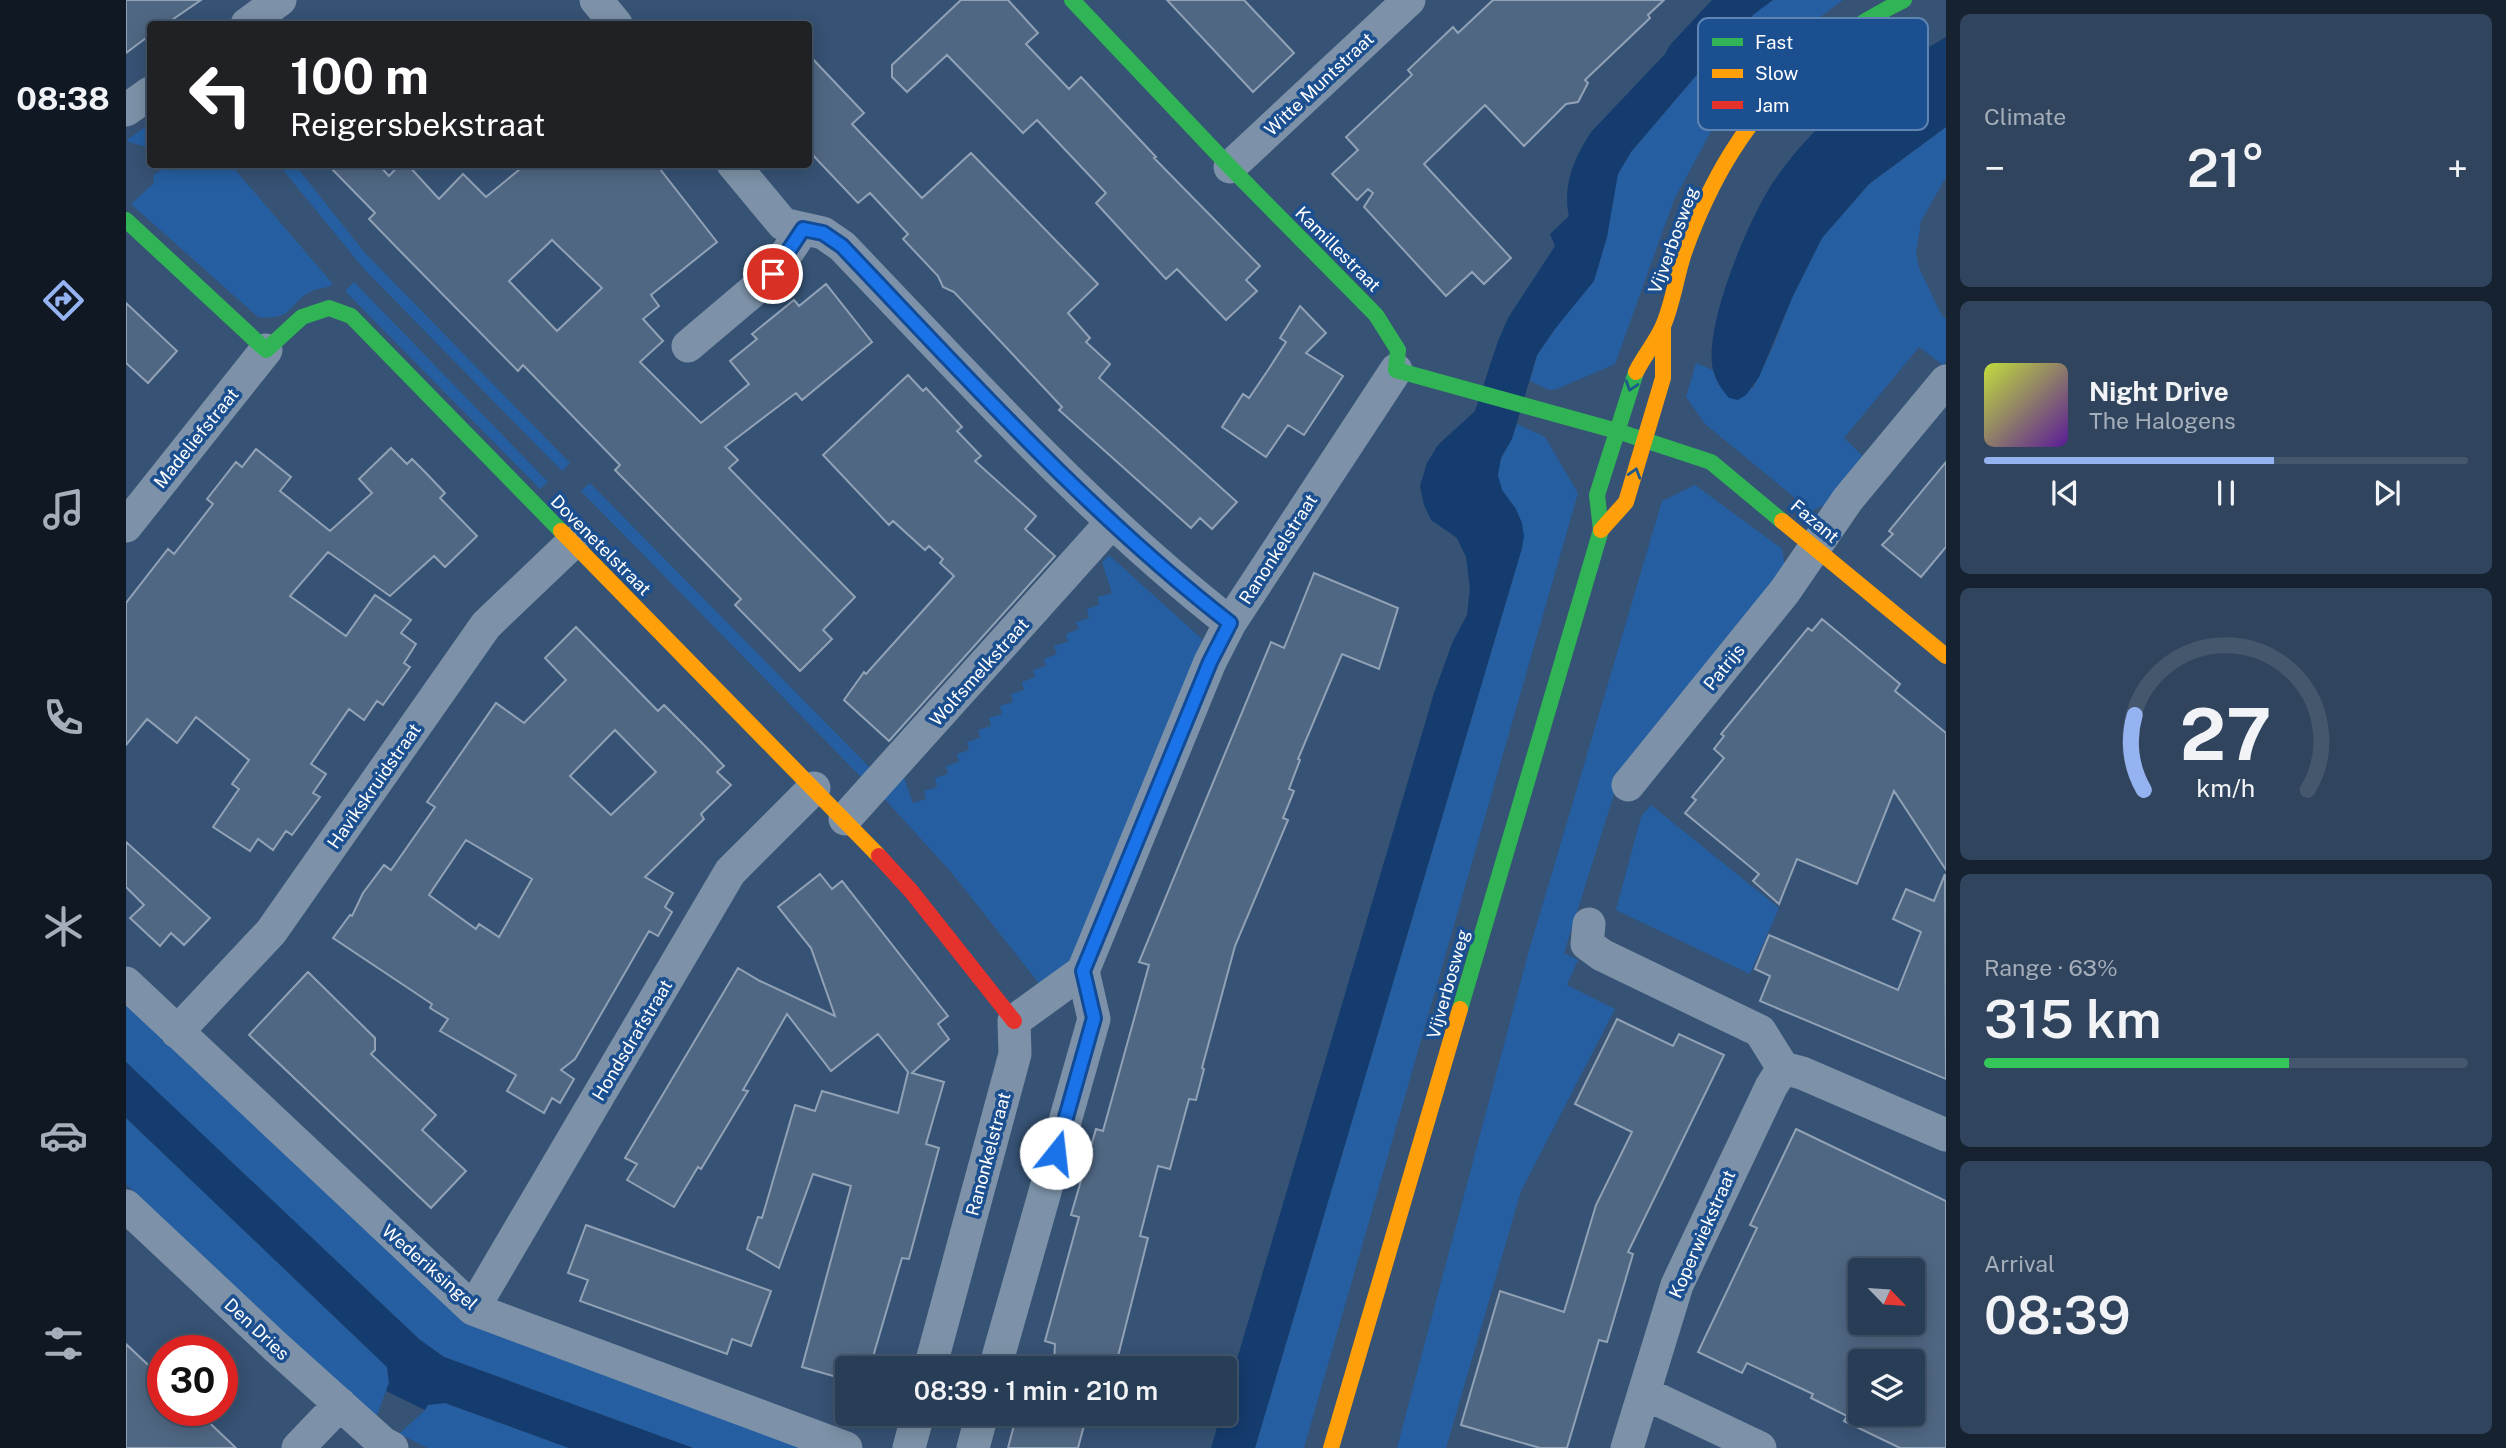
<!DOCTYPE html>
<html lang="en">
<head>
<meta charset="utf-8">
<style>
  body { margin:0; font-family:"Public Sans",sans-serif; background:#30455d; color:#f1f3f6; height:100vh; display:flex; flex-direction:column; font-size:26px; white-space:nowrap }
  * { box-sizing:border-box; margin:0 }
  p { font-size:23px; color:#a5aeba }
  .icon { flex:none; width:38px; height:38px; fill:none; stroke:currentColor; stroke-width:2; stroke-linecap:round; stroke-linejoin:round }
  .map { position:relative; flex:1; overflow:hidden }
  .panel { display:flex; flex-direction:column; gap:14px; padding:14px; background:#162230; width:560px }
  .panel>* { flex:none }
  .top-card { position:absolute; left:21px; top:21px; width:665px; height:147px; border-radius:7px; box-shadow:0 4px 18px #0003,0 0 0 2px #44576d; background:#202124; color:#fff; overflow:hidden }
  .needle { width:46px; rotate:115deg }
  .fabs { position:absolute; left:1722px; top:1258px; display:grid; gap:14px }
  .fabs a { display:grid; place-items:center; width:77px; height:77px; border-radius:7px; background:#283e57; box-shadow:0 4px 18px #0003,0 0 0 2px #44576d; font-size:35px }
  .speed { position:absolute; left:21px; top:1335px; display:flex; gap:14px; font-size:35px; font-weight:700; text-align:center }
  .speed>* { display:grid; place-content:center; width:91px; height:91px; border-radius:50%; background:#283e57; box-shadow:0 4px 18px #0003,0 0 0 2px #44576d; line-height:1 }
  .speed .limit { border:10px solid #d22; background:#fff; color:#111 }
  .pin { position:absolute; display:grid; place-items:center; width:60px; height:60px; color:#fff; margin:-30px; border:4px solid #fff; border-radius:50%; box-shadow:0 2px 7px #0007 }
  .me { position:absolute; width:77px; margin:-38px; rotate:16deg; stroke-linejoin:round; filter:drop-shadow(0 0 5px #0008) }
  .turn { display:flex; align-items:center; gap:24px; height:147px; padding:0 28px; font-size:32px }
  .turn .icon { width:91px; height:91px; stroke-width:2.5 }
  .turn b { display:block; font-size:49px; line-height:60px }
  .big { font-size:52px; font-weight:600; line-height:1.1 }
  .panel .widget { flex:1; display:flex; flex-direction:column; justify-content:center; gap:10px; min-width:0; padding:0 24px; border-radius:10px; background:#30455d }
  .panel .dial { align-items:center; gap:0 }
  .dial svg { height:182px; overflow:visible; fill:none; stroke:#44576d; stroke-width:7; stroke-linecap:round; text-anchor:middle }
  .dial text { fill:#f1f3f6; stroke:none }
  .song { display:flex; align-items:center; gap:21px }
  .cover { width:84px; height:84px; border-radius:10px; background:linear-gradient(135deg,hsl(70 70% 55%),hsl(270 70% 35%)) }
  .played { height:7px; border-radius:4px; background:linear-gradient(90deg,#95b2f1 60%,#44576d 60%) }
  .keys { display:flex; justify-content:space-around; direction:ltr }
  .heat { display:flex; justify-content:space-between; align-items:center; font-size:38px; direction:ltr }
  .charge { height:10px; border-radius:5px; background:linear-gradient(90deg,#34c759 63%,#44576d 0) }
  .trip { position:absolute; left:709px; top:1356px; width:402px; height:70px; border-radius:7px; background:#283e57; box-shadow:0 4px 18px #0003,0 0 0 2px #44576d; font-weight:600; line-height:70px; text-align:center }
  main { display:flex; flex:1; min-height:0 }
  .menu { display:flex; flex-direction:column; width:126px; justify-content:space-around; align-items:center; background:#101923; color:#a5aeba }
  .menu .icon { width:49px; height:49px }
  .menu .active { color:#95b2f1 }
  .menu b { font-size:32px; color:#f1f3f6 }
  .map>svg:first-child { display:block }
</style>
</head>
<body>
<main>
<nav class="menu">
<b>08:38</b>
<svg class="icon active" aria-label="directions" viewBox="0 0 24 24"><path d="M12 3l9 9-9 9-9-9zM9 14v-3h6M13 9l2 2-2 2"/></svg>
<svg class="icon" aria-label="music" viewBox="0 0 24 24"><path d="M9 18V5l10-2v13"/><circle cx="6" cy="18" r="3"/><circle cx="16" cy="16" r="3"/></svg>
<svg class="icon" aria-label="phone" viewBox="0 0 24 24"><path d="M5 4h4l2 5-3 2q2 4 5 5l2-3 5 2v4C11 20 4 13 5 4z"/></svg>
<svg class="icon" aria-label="climate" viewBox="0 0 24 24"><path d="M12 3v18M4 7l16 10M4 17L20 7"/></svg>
<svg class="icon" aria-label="car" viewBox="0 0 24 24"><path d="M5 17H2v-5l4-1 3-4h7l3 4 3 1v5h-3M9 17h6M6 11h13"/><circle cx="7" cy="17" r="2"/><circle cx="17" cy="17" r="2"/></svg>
<svg class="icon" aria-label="filters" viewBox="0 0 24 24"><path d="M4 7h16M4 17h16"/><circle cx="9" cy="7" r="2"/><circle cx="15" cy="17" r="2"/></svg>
</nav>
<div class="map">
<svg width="1820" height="1448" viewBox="0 0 1820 1448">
  <rect width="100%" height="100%" fill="#365274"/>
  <path fill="#265fa1" d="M 1647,0 L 1717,0 L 1670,35 L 1641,62 L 1589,124 L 1548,200 L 1489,364 L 1431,389 L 1423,390 L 1404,381 L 1411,355 L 1429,329 L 1486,198 L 1492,174 L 1505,152 L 1568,78 L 1628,14 Z
    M 24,123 L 24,144 L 20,147 L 0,141 Z
    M 1820,127 L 1820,177 L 1795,221 L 1790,254 L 1793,268 L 1815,314 L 1820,319 L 1820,361 L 1817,365 L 1793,347 L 1718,438 L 1739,458 L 1703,503 L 1685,511 L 1579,424 L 1560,397 L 1570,363 L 1587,370 L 1593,386 L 1627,388 L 1647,347 L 1666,298 L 1696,238 L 1743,184 Z
    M 41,165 L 105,165 L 207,284 C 201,289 193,288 186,291 C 162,302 169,321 132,317 L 5,204 L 28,183 L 27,176 Z
    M 153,165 L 169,165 L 239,253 L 444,463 L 436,471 L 238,269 Z
    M 228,282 L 422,482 L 414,489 L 219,291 Z
    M 1391,424 L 1419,437 L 1452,493 L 1178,1448 L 1129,1448 L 1396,548 C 1403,511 1375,503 1372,476 C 1370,460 1386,440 1391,424 Z
    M 464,483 L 748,772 L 739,781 L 455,491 Z
    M 1569,485 L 1656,549 L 1660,572 L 1496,769 L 1438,953 L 1452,960 L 1441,985 L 1489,1009 L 1395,1191 L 1320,1448 L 1271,1448 L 1402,954 L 1536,501 Z
    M 983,555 L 1076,639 L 1076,648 L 946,958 L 915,986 L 826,873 L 755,795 L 776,772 L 787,803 L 800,799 L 798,791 L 811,787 L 809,778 L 822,774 L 820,766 L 833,762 L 831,754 L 843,750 L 841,742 L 854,738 L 852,730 L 865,726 L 863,718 L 876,714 L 874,706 L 887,702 L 885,694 L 898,690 L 896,682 L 909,677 L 907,670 L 920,666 L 918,659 L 931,654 L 928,646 L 942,642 L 940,634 L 953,629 L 950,622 L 963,618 L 961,609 L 973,605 L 972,597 L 986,593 L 976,562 Z
    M 1525,805 L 1653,908 L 1624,974 L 1490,910 L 1515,817 Z
    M 0,1000 L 323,1306 L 679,1448 L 567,1448 L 318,1357 L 293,1339 L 0,1062 Z
    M 0,1118 L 261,1367 L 263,1383 L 250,1418 L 243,1414 L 0,1184 Z
    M 319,1403 L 443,1448 L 302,1448 L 273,1434 L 299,1410 L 301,1405 Z"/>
  <path fill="#153c6e" d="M 1586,0 L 1647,0 L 1628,14 L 1568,78 L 1505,152 L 1492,174 L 1481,237 L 1468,281 L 1429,329 L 1411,355 L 1386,439 L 1375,458 L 1372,475 L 1376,490 L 1390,509 L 1396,523 L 1398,536 L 1396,548 L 1129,1448 L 1085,1448 L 1095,1414 L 1099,1414 L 1099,1400 L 1308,693 L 1327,641 L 1341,615 L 1344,589 L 1340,557 L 1331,538 L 1305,520 L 1298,505 L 1294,486 L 1301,463 L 1312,445 L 1349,411 L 1372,341 L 1382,318 L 1429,246 L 1424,234 L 1443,216 C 1436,186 1449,155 1466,131 L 1539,54 L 1544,45 Z
    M 1820,37 L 1820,127 L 1743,184 L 1696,238 L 1666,298 L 1633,377 L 1620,395 L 1612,400 L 1603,398 C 1596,390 1590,381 1587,370 C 1577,327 1622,221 1646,184 C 1659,164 1677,143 1694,126 C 1730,89 1775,63 1820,37 Z
    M 0,1062 L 293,1339 L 318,1357 L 567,1448 L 443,1448 L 319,1403 L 302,1405 L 299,1410 L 260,1391 L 263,1383 L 261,1367 L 0,1118 Z"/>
  <path fill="#506783" stroke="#92a2b6" stroke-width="2" fill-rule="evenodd" d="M 0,0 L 75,0 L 40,24 L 24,24 L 24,35 L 0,53 Z
    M 835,0 L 882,0 L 912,33 L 900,44 L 943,89 L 955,77 L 1030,157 L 1028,158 L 1134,266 L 1120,280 L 1131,291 L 1100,320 L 1051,269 L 1040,279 L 970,203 L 980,193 L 911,120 L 897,133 L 821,55 L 781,92 L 766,77 L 766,65 Z
    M 1041,0 L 1118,0 L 1168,53 L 1127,92 Z
    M 1367,0 L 1538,0 L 1522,15 L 1524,18 L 1459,80 L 1462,83 L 1452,102 L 1440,104 L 1398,146 L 1359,105 L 1298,164 L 1385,258 L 1358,284 L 1346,272 L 1320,296 L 1238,207 L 1247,193 L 1242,189 L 1231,200 L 1206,174 L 1232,150 L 1220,137 L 1286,75 L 1282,70 L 1327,27 L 1332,33 Z
    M 682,54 L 738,113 L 726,124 L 796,198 L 845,153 L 972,284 L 942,313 L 964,338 L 960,342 L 984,364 L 973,378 L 1111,502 L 1086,529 L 1074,518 L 1065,528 L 933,410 L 936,407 L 861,327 L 828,292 L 817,287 L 812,276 L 777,239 L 782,234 L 744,193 L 732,203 L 682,150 Z
    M 201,164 L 252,164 L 263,176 L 274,164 L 281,164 L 313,199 L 337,174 L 360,197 L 400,164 L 530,164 L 591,242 L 525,295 L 533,306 L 517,319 L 537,341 L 514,362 L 575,423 L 623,384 L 604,361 L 631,339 L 626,334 L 668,300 L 673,306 L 700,284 L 746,342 L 676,400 L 670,393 L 599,447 L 612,460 L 603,468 L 729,597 L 697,630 L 706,639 L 674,671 L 609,605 L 615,599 L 489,470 L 494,465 L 397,365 L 392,371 L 278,255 L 243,219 L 249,213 ZM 426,240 L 476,288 L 431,331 L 383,281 Z
    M 0,303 L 51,351 L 22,383 L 0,363 Z
    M 1174,306 L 1200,333 L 1180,353 L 1217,376 L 1178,435 L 1162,425 L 1140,457 L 1096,427 L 1117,394 L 1123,398 L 1142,370 L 1160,342 L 1154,338 Z
    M 782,375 L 797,391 L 800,388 L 836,427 L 831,431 L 855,456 L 849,461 L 910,516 L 899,529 L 929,556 L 763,741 L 718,700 L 738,672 L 740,674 L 828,576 L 814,563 L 817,559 L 803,546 L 799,550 L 767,521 L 763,525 L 697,455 Z
    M 265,448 L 281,464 L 286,459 L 300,473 L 319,493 L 314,498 L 351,536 L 319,567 L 308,556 L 264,596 L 202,552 L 164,596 L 220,636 L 249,595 L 285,620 L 275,633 L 290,644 L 278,663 L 284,667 L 257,705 L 251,701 L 238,720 L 223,709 L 185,764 L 200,774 L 187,793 L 194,797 L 166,835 L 160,831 L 147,850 L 132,839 L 124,851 L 87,827 L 113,789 L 106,784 L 123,760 L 70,717 L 51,743 L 21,719 L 0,745 L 0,603 L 42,549 L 48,554 L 87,504 L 81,499 L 110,462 L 116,467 L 130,449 L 165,477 L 154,491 L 204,531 L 246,493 L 233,479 Z
    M 1820,462 L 1820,547 L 1795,577 L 1756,545 L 1767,534 L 1763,531 Z
    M 1188,573 L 1272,608 L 1253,669 L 1216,654 L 1172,759 L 1174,760 L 1163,789 L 1168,791 L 1157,818 L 1162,820 L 1109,946 L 1076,1068 L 1078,1069 L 1070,1100 L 1063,1099 L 1044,1169 L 1032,1166 L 1014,1236 L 1022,1238 L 989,1368 L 951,1368 L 928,1362 L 929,1344 L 919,1341 L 953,1217 L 945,1215 L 970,1129 L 977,1131 L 1023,965 L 1013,962 L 1145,642 L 1158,648 Z
    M 1696,619 L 1774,684 L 1769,691 L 1820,733 L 1820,870 L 1768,791 L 1731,884 L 1671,859 L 1653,904 L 1627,881 L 1633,874 L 1559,813 L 1570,800 L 1566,797 L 1598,758 L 1588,749 L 1598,736 L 1595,734 L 1682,628 L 1686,631 Z
    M 450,627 L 532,711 L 538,705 L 578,745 L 598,766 L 591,772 L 605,785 L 575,814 L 578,819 L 519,877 L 547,893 L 539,907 L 546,912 L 532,936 L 523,931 L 449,1059 L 435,1070 L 448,1079 L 434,1103 L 426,1098 L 418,1113 L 381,1091 L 390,1075 L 314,1031 L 322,1019 L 304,1008 L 306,1004 L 207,938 L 224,915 L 226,916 L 237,893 L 258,865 L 265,870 L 309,807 L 301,802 L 370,703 L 398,723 L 440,680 L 419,658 ZM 489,730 L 530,772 L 485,815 L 444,776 ZM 340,840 L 406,879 L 373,937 L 353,924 L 350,929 L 303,895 Z
    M 0,842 L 84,918 L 58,945 L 45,933 L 34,946 L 4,918 L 18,905 L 0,887 Z
    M 694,874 L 706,889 L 716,881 L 822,1016 L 812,1024 L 823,1039 L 786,1073 L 818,1082 L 800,1144 L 813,1148 L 783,1259 L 776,1258 L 744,1367 L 721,1361 L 721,1380 L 676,1367 L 725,1186 L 687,1174 L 653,1268 L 621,1249 L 632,1217 L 636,1218 L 669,1105 L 689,1111 L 696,1091 L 772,1113 L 782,1072 L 752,1034 L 705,1071 L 661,1014 L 617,1090 L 622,1091 L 575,1169 L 572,1167 L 548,1207 L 501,1180 L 511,1164 L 499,1158 L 612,968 L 634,981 L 709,1016 L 685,948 L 652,907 Z
    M 1819,874 L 1820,1079 L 1634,1001 L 1644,976 L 1629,969 L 1643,935 L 1772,990 L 1795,932 L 1767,919 L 1780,889 L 1808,901 Z
    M 182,972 L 249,1038 L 249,1050 L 245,1054 L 310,1115 L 296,1130 L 340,1171 L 305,1208 L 123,1035 Z
    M 1491,1019 L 1547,1046 L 1553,1034 L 1598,1055 L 1502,1252 L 1507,1254 L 1481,1342 L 1473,1340 L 1441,1448 L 1414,1448 L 1335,1425 L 1374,1291 L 1438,1312 L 1470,1205 L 1506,1132 L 1449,1104 Z
    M 1670,1129 L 1820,1201 L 1820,1448 L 1774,1448 L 1718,1421 L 1721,1416 L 1685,1398 L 1687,1394 L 1621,1363 L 1616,1373 L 1572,1352 L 1631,1228 L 1624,1225 ZM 1734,1270 L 1787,1270 L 1787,1323 L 1734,1323 ZM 1734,1362 L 1787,1362 L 1787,1414 L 1734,1414 Z
    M 460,1225 L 645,1291 L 625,1346 L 606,1339 L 601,1354 L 454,1301 L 462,1280 L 442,1273 Z
    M 0,1344 L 37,1379 L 37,1410 L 70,1410 L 110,1448 L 0,1448 Z
    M 891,1414 L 961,1414 L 952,1448 L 882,1448 Z"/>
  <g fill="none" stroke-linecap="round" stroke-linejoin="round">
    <path stroke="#7d92a8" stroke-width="33" d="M 470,0 L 490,24
      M 121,24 L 154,0
      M 0,110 L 24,93
      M 607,164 L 657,224 L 697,233 L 716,246 C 841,376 961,511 1104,623
      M 1104,167 L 1283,0
      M 562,346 L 647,274 L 677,229
      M 0,526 L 140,350
      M 1502,785 L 1659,591 L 1722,499 L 1820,381
      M 719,819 L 985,523
      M 1463,924 L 1461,944 L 1476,955 L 1634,1031 L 1657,1068
      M 0,983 L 347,1309 L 720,1448
      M 51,1032 L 145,932 L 360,625 L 446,543
      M 1657,1068 L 1676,1073 L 1820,1135
      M 0,1206 L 150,1347 L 257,1443 L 266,1448
      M 347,1309 L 604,872 L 688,788
      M 804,1368 L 889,1054 L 888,1021 L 957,971 L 1084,662 L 1104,623 L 1270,370
      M 869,1368 L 968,1019 L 957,971
      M 1518,1393 L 1634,1448
      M 172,1448 L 214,1404
      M 783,1448 L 792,1414
      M 847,1448 L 856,1414
      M 1501,1448 L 1551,1285 L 1645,1087 L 1657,1068"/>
    <path stroke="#30b455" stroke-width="16" d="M 946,0 L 1104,167 L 1250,315 L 1272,350 L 1270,370 L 1491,431 L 1585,462 L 1656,521
      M 1678,66 C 1709,39 1741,18 1778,0
      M 0,220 L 140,350 L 176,317 L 203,308 L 225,316 L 435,531
      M 1334,1009 L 1475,530 L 1471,495 L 1510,372"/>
    <path stroke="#ff9f0a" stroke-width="16" d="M 1510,372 C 1518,356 1530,342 1537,326 C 1547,303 1550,277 1558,253 C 1584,180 1620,118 1678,66
      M 1656,521 L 1820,656
      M 1475,530 L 1500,502 L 1537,378 L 1537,326
      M 435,531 L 753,856
      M 1205,1448 L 1334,1009"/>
    <path stroke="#e5322d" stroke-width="16" d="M 753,856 L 785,891 L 888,1021"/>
  </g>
  <defs><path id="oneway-chevron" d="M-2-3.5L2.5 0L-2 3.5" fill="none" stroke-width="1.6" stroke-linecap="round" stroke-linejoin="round" transform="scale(1.75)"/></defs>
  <g stroke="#1d5989">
    <use href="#oneway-chevron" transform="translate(1505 386) rotate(108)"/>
    <use href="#oneway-chevron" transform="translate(1509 473) rotate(-73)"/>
  </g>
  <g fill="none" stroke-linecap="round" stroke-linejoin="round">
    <defs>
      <path id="route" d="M 647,274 L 677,229 L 697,233 L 716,246 C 840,376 961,512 1104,623 L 1084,662 L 957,971 L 968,1018 L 930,1153"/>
    </defs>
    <use href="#route" stroke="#114b97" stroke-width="18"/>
    <use href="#route" stroke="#1a73e8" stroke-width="12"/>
  </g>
  <g text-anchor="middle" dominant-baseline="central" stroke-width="7" stroke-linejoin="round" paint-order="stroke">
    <g font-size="18" fill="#fff" stroke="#1b4f8f">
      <text transform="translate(1193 84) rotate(-43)">Witte Muntstraat</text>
      <text transform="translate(1547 240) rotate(-70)">Vijverbosweg</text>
      <text transform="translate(1212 249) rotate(45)">Kamillestraat</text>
      <text transform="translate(70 438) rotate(-51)">Madeliefstraat</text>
      <text transform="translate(1689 521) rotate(40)">Fazant</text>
      <text transform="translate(475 545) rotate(45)">Dovenetelstraat</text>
      <text transform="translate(1152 549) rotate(-57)">Ranonkelstraat</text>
      <text transform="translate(1598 667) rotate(-51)">Patrijs</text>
      <text transform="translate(853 672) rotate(-48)">Wolfsmelkstraat</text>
      <text transform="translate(248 786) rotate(-55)">Havikskruidstraat</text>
      <text transform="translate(1322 984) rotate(-74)">Vijverbosweg</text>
      <text transform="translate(506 1040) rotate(-59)">Hondsdrafstraat</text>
      <text transform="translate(862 1154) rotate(-75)">Ranonkelstraat</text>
      <text transform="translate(1576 1234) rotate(-66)">Koperwiekstraat</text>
      <text transform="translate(304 1267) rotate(41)">Wederiksingel</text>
      <text transform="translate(131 1329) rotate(43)">Den Dries</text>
    </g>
  </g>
  <rect x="1572" y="18" width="230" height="112" rx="10" fill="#1b4f8f" stroke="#5f84b1" stroke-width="2"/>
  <rect x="1586" y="38" width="31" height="8" fill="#30b455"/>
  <rect x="1586" y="69" width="31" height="9" fill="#ff9f0a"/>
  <rect x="1586" y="101" width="31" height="8" fill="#e5322d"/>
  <g font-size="19" fill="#fff">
    <text x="1629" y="49">Fast</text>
    <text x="1629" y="80">Slow</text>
    <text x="1629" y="112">Jam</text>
  </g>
</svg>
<div class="fabs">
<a><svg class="needle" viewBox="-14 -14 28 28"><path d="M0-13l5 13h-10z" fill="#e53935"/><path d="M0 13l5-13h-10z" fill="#a5aeba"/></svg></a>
<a><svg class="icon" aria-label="layers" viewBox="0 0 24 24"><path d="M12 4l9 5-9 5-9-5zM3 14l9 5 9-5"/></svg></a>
</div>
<div class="speed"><div class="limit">30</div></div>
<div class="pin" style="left:647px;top:274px;background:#d93025"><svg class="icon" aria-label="arrive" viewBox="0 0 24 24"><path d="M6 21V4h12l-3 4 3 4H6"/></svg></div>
<svg class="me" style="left:930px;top:1153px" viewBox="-20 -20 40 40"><circle r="19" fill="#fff"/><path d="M0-13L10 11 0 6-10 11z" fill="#1a73e8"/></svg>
<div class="trip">08:39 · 1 min · 210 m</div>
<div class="top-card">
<div class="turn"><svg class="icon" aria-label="left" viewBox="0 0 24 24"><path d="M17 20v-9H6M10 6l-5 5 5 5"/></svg><div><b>100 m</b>Reigersbekstraat</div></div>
</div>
</div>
<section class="panel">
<div class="widget"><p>Climate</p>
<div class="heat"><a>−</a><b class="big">21°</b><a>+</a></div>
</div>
<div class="widget">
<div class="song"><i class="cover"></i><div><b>Night Drive</b><p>The Halogens</p></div></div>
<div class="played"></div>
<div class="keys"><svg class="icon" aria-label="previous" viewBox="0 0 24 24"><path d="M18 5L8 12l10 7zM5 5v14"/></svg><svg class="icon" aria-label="pause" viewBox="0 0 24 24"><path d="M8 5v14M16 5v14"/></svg><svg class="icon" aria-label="next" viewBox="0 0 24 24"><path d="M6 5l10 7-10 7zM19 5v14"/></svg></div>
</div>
<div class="widget dial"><svg viewBox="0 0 100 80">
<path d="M14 69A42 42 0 1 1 86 69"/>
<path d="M14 69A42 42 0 0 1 10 36" stroke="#95b2f1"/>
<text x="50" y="56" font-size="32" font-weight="700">27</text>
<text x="50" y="72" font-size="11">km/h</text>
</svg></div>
<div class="widget"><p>Range · 63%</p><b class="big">315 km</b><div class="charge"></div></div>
<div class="widget"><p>Arrival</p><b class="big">08:39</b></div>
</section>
</main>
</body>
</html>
